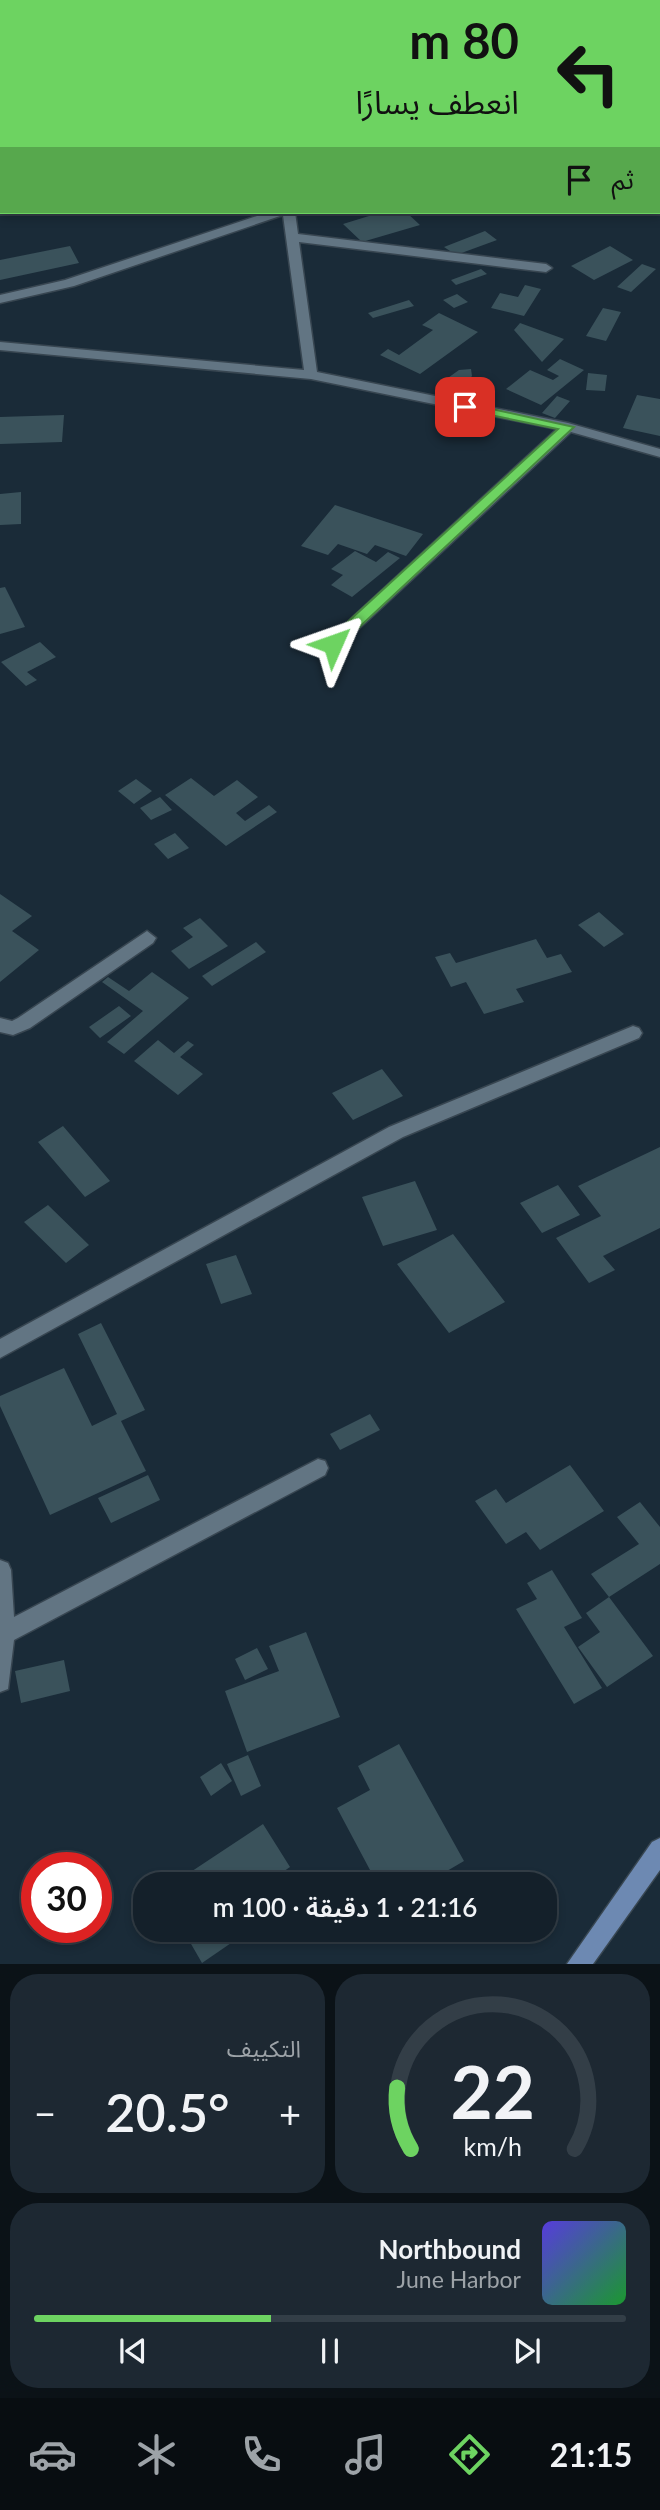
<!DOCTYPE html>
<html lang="ar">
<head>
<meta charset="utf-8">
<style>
  body { margin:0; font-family:Lato,"Noto Sans Arabic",sans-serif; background:#1d2832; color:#f1f3f6; direction:rtl; height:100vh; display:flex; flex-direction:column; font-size:26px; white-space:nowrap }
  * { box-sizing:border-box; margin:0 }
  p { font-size:23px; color:#9da3a8 }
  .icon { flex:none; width:38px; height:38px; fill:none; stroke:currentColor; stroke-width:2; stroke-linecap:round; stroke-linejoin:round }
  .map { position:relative; height:1964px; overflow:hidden; direction:ltr }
  .sheet { display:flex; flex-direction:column; gap:10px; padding:10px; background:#0b1217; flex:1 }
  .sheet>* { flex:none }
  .banner { position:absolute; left:0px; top:0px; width:662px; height:214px; box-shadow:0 4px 10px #0003,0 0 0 2px #333e47; direction:rtl; background:#6dd361; color:#111; overflow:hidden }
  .speed { position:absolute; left:21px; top:1852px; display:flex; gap:14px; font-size:35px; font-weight:700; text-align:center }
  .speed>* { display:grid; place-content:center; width:91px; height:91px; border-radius:50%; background:#14202a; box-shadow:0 4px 10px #0003,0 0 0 2px #333e47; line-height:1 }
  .speed .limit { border:10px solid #d22; background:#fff; color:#111 }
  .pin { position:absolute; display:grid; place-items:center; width:60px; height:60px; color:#fff; margin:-30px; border-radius:14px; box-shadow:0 4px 10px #0006 }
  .me { position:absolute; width:77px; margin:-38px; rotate:47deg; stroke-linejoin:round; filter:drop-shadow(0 0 5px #0008) }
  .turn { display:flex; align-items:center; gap:24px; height:147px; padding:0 28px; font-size:32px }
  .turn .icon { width:91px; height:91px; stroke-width:2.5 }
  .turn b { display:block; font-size:49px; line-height:60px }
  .then { display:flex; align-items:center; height:66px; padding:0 28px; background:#0003; gap:14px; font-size:26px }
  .big { font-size:52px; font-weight:600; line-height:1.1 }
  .sheet .card { flex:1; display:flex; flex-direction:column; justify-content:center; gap:10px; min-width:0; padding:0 24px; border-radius:28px; background:#1d2832 }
  .sheet .dial { align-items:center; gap:0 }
  .dial svg { height:182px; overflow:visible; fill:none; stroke:#333e47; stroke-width:7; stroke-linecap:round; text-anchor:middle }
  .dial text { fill:#f1f3f6; stroke:none }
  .song { display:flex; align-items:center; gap:21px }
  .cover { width:84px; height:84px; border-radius:10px; background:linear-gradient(135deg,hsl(250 70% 55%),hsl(130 70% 35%)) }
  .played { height:7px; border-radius:4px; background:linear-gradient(90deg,#6dd361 40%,#333e47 40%) }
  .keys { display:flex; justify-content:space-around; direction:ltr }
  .heat { display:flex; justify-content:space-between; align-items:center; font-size:38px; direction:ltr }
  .sheet .tiles { flex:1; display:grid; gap:10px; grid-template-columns:1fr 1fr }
  .card:last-child { grid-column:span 2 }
  .trip { position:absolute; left:133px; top:1872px; width:424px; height:70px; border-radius:28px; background:#14202a; box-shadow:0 4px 10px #0003,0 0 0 2px #333e47; font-weight:600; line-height:70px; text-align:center; direction:rtl }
  .tabs { display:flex; height:112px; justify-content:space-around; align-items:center; background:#080d11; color:#9da3a8 }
  .tabs .icon { width:49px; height:49px }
  .tabs .on { color:#6dd361 }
  .tabs b { font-size:32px; color:#f1f3f6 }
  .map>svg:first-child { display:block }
</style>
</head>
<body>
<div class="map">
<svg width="660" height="1964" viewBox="0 0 660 1964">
  <rect width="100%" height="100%" fill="#1a2b38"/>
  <path fill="#3a525b" d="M 382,212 L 406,212 L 420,225 L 362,242 L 343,224 Z
    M 485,231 L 497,240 L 456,255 L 444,247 Z
    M 70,246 L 79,263 L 0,280 L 0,260 Z
    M 610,246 L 633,260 L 594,280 L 571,266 Z
    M 642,264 L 656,269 L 631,292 L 617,287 Z
    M 481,269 L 487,274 L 456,285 L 451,280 Z
    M 525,285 L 541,289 L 524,316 L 491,308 L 500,293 L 518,297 Z
    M 457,294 L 468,302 L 454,308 L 443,300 Z
    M 409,300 L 414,306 L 373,318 L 368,313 Z
    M 603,308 L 621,312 L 606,341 L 586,336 Z
    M 439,313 L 478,332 L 420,374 L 380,355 L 388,349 L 399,355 L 433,330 L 422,325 Z
    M 520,323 L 564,339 L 542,362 L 514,330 Z
    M 560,359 L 584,370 L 541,405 L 506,389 L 530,370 L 553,380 L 559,376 L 547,370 Z
    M 471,369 L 472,376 L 461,389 L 448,390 L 445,380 L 459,370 Z
    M 588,373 L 607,375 L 605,391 L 586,390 Z
    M 637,395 L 660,399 L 660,436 L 623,428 Z
    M 557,396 L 570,401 L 555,418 L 542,413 Z
    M 64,415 L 62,442 L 0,444 L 0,417 Z
    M 21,492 L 21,524 L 0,525 L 0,494 Z
    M 335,505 L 423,534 L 406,556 L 375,545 L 367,554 L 338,544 L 328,555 L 301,546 Z
    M 355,551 L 376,562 L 388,552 L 400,558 L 352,597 L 331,585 L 343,575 L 331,569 Z
    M 5,587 L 25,627 L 0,634 L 0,588 Z
    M 40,642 L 56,657 L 27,672 L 37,680 L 26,686 L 1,662 Z
    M 191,778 L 214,796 L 237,780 L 258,797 L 236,813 L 245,821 L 269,805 L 277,812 L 226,846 L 165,795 Z
    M 136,779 L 152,791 L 134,804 L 118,791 Z
    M 160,797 L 172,810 L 151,820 L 140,808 Z
    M 175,833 L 189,848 L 168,859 L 154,844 Z
    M 0,894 L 32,916 L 12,931 L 39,950 L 0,982 Z
    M 599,912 L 624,934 L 604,947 L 578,925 Z
    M 200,918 L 228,946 L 189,969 L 171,951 L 193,937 L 183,928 Z
    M 536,939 L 547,958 L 561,954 L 572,972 L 516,989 L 524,1002 L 484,1014 L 466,982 L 451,987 L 435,957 L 450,953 L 456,963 Z
    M 256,942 L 266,952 L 212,986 L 202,976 Z
    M 152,972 L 189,998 L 124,1054 L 107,1042 L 143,1011 L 102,982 L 108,977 L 129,991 Z
    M 119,1006 L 131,1016 L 100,1038 L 89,1027 Z
    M 158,1040 L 174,1053 L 188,1041 L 194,1045 L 180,1057 L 203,1074 L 178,1095 L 134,1061 Z
    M 382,1069 L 403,1096 L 353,1120 L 332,1093 Z
    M 63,1126 L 110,1181 L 85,1197 L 38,1142 Z
    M 660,1147 L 660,1228 L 603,1256 L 615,1270 L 589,1283 L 556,1238 L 601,1216 L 578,1186 Z
    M 415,1181 L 437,1230 L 383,1246 L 362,1197 Z
    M 558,1185 L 580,1215 L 542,1233 L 520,1203 Z
    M 48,1205 L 89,1245 L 66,1263 L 24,1222 Z
    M 453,1234 L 505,1302 L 449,1333 L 397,1264 Z
    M 236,1255 L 252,1294 L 221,1304 L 206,1264 Z
    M 101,1323 L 145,1410 L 121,1421 L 146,1471 L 50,1515 L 0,1406 L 0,1396 L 64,1368 L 92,1426 L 117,1414 L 78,1334 Z
    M 370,1414 L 380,1430 L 340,1450 L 330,1434 Z
    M 570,1465 L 604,1511 L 540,1550 L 526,1532 L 506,1544 L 475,1501 L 496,1489 L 506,1503 Z
    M 148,1475 L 160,1500 L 111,1523 L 98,1498 Z
    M 640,1502 L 660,1527 L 660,1564 L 609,1597 L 591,1574 L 639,1544 L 617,1517 Z
    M 552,1570 L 582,1618 L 564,1627 L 602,1688 L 574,1704 L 516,1609 L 537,1599 L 527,1583 Z
    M 609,1597 L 653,1656 L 607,1687 L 578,1647 L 600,1632 L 586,1613 Z
    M 306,1632 L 340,1717 L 247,1752 L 225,1691 L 279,1671 L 269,1646 Z
    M 257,1648 L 268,1669 L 245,1680 L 235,1659 Z
    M 64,1660 L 70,1691 L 21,1703 L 15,1671 Z
    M 399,1744 L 464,1861 L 423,1885 L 378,1885 L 337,1808 L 370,1790 L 358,1766 Z
    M 248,1755 L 261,1786 L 241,1796 L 227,1764 Z
    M 221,1763 L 232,1781 L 211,1796 L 200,1777 Z
    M 263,1824 L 290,1867 L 264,1885 L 171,1885 Z
    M 183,1930 L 250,1930 L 202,1963 Z"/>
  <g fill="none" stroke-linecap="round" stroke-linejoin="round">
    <defs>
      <path id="minor" d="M 33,0 L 45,0 L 46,2 L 35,2 Z
        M 269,212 L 295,212 L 298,234 L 546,264 L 552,268 L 546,272 L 299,242 L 317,372 L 568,423 L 660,449 L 660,457 L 571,432 L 338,648 L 328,648 L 325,644 L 328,640 L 557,429 L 311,379 L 0,350 L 0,342 L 304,370 L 283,215 L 74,286 L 0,303 L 0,295 L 65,280 Z
        M 147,931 L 156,938 L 153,943 L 30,1028 L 13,1035 L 0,1032 L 0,1018 L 12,1021 L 18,1018 Z
        M 633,1026 L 639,1028 L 642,1033 L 639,1038 L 403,1137 L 0,1358 L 0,1339 L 389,1127 Z
        M 318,1459 L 325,1461 L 328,1468 L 325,1475 L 14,1640 L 8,1689 L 0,1692 L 0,1560 L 8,1563 L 11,1570 L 14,1617 Z"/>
      <path id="major" d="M 660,1838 L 660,1870 L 593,1964 L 567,1964 L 652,1842 Z"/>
    </defs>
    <use href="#minor" stroke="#384651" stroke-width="3"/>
    <use href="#major" stroke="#384651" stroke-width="3"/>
    <use href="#minor" fill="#627583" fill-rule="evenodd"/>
    <use href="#major" fill="#6d89b2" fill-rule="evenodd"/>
  </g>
  <path fill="#6dd361" stroke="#47893f" stroke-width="2" d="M 465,403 L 574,427 L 338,647 L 328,647 L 328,640 L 558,429 L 461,409 L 459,407 Z"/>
</svg>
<div class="speed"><div class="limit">30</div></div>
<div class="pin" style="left:465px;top:407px;background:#d93025"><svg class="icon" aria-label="arrive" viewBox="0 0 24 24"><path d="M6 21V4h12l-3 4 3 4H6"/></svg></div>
<svg class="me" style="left:333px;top:644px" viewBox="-20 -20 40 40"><path d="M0-17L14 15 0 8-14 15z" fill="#6dd361" stroke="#fff" stroke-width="4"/></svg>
<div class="trip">21:16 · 1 دقيقة · 100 m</div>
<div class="banner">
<div class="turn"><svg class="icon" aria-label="left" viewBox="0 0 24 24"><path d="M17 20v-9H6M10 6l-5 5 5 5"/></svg><div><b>80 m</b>انعطف يسارًا</div></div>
<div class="then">ثم<svg class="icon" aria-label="arrive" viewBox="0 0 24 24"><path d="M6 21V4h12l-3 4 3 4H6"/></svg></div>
</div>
</div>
<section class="sheet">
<div class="tiles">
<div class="card dial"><svg viewBox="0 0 100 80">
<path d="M14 69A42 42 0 1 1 86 69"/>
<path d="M14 69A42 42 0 0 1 8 42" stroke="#6dd361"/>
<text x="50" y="56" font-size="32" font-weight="700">22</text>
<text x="50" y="72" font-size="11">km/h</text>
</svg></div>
<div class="card"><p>التكييف</p>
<div class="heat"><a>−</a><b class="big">20.5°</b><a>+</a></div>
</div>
<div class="card">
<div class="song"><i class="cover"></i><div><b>Northbound</b><p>June Harbor</p></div></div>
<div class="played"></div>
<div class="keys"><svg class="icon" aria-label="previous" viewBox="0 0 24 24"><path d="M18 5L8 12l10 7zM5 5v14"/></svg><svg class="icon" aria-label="pause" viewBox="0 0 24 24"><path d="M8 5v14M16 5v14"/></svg><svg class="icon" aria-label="next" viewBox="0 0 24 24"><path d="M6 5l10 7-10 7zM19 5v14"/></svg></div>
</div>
</div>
</section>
<nav class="tabs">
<b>21:15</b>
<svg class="icon on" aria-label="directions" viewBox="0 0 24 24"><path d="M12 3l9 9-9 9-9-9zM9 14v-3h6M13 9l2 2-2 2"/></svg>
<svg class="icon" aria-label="music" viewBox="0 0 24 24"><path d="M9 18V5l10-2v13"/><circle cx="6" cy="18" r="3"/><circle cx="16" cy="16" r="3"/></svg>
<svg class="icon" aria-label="phone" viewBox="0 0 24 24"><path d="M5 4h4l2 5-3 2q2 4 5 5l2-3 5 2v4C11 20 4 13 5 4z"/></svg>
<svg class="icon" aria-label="climate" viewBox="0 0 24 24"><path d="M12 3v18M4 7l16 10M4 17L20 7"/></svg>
<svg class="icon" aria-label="car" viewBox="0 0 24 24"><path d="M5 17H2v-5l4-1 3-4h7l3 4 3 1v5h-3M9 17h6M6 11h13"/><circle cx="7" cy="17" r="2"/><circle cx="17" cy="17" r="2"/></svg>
</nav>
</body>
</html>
